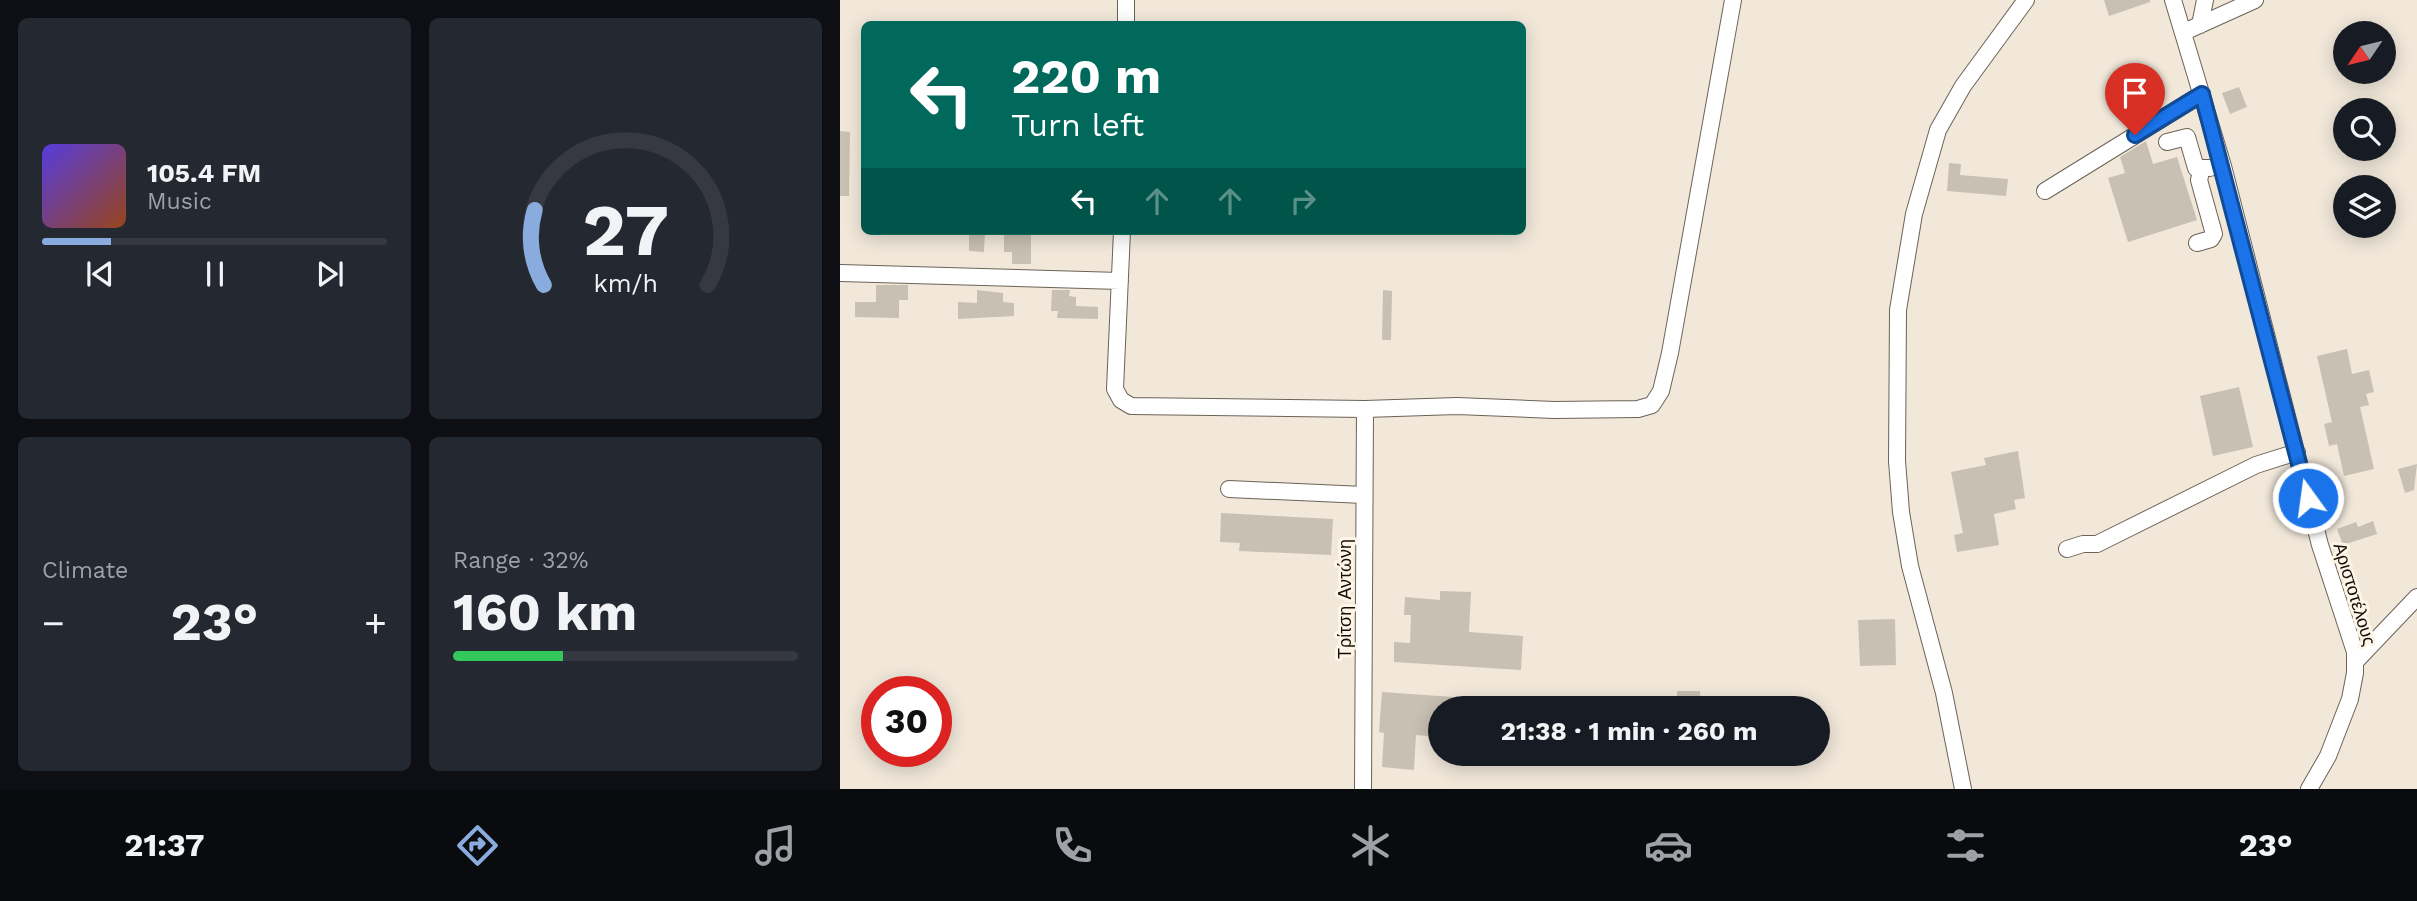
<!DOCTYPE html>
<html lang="en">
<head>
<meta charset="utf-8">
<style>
  body { margin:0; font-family:"Work Sans",sans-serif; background:#242831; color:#f1f3f6; height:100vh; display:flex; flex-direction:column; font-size:26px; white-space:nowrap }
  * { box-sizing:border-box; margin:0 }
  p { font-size:23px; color:#9ea1a6 }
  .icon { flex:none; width:38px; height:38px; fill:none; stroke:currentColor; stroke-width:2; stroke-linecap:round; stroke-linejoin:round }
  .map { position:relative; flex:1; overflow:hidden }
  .drawer { display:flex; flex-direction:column; gap:18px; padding:18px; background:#0d0f14; width:840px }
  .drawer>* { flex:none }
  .hud { position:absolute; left:21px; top:21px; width:665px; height:214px; border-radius:10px; box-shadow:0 4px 18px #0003; background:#00695c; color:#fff; overflow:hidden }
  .needle { width:46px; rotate:235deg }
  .controls { position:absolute; left:1493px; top:21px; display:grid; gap:14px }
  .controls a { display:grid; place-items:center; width:63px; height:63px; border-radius:50%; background:#171b24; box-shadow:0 4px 18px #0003; font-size:35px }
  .speed { position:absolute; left:21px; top:676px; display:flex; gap:14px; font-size:35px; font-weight:700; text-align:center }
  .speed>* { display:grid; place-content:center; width:91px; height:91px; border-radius:50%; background:#171b24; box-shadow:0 4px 18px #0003; line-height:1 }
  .speed .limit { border:10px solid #d22; background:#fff; color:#111 }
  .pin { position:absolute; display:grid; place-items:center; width:60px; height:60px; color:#fff; margin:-72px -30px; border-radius:50% 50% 50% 0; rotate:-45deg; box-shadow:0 0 7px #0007 }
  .pin .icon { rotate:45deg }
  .me { position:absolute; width:77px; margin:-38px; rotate:346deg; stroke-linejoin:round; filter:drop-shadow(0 0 5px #0008) }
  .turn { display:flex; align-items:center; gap:24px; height:147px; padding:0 35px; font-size:32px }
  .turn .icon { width:91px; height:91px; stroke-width:2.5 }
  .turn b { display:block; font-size:49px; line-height:60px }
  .lanes { display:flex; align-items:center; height:66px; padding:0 35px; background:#0003; justify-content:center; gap:35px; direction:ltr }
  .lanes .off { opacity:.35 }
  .big { font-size:52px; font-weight:700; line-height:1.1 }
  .drawer .card { flex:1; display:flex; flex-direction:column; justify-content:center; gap:10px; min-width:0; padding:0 24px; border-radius:10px; background:#242831 }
  .drawer .dial { align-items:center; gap:0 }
  .dial svg { height:182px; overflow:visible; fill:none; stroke:#363941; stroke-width:7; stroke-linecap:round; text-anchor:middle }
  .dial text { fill:#f1f3f6; stroke:none }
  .song { display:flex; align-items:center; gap:21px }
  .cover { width:84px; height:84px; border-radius:10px; background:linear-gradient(135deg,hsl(250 70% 55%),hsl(20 70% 35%)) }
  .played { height:7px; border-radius:4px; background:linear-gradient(90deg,#89abdd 20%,#363941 20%) }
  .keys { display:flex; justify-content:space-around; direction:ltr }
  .heat { display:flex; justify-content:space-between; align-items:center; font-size:38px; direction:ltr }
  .charge { height:10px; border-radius:5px; background:linear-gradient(90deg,#34c759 32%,#363941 0) }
  .drawer .tiles { flex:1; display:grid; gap:18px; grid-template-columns:repeat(2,1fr) }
  .trip { position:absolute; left:588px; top:696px; width:402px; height:70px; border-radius:35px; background:#171b24; box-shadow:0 4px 18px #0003; font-weight:700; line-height:70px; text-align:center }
  .menu { display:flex; height:112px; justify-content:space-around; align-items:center; background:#090b0e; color:#9ea1a6 }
  .menu .icon { width:49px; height:49px }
  .menu .selected { color:#89abdd }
  .menu b { font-size:32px; color:#f1f3f6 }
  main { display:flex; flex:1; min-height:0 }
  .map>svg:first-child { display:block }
</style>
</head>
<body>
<main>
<section class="drawer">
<div class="tiles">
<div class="card">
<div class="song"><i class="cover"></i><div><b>105.4 FM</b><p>Music</p></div></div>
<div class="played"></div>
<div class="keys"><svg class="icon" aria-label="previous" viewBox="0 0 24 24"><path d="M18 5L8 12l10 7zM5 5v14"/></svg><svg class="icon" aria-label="pause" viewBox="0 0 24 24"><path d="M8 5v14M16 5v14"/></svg><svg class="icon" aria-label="next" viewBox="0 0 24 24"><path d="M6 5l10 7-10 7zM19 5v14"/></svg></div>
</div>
<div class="card dial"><svg viewBox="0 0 100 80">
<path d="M14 69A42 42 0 1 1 86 69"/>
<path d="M14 69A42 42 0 0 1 10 36" stroke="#89abdd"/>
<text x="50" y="56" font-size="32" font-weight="700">27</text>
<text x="50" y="72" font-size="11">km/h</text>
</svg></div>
<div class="card"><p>Climate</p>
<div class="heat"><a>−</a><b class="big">23°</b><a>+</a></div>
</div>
<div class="card"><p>Range · 32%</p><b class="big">160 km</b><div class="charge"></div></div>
</div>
</section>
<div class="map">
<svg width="1577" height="789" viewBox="0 0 1577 789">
  <rect width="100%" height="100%" fill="#f1e8da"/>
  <path fill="#c8c0b2" d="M 1264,0 L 1310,0 L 1310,2 L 1269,16 Z
    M 1399,87 L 1407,107 L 1390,114 L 1382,93 Z
    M 0,131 L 10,132 L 9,196 L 0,196 Z
    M 1306,141 L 1313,164 L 1337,157 L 1357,220 L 1288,242 L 1268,178 L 1285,173 L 1280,157 Z
    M 1109,163 L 1121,164 L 1120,175 L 1168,179 L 1166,196 L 1107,191 Z
    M 129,231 L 145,231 L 144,252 L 129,251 Z
    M 164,231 L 191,231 L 191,264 L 172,264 L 172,252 L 164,252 Z
    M 36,285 L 68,285 L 68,300 L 59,300 L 59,318 L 15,317 L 15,302 L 36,302 Z
    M 137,290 L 163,293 L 163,302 L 174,303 L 174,316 L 118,319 L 118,302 L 137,303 Z
    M 212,290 L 230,290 L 229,296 L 236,297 L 236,306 L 258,307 L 258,319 L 217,318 L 218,311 L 211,311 Z
    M 543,290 L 552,291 L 551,340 L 542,340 Z
    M 1507,349 L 1512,374 L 1529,370 L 1534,392 L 1526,394 L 1529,405 L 1520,407 L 1534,469 L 1504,476 L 1497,444 L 1489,446 L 1484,424 L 1492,422 L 1477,356 Z
    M 1399,387 L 1413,447 L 1373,456 L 1360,396 Z
    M 1178,451 L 1185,498 L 1174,500 L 1176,509 L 1154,514 L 1159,545 L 1117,552 L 1114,535 L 1123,533 L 1111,472 L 1146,465 L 1144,458 Z
    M 1577,464 L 1574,490 L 1565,493 L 1558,469 Z
    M 381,513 L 493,519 L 491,555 L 399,551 L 400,543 L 380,542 Z
    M 1533,521 L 1537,534 L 1503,545 L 1497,529 L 1516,522 L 1518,527 Z
    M 600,591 L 631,592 L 629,632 L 683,636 L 681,670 L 554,662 L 554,642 L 570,643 L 571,615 L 564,615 L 565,597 L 600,600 Z
    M 1055,619 L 1056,665 L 1020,666 L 1018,620 Z
    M 837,691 L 860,691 L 861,708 L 837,709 Z
    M 542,692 L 671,701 L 671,709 L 600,709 L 600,737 L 576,735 L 574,770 L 542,767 L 544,733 L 539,732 Z"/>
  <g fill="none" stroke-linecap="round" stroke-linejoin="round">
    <defs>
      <path id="minor" d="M 286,0 L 286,24
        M 1333,0 L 1383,166 L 1480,545 L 1515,652 L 1515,673 L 1510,699 L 1488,756 L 1469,789
        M 1360,25 L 1365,0
        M 1344,32 L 1415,0
        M 1327,142 L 1347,137 L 1356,168 L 1370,168
        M 1205,191 L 1362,94
        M 282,231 L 275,389 L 281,400 L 291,406 L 525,409 L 617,406 L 714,410 L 798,409 L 812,405 L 821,391 L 830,353 L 893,0
        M 1357,243 L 1371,239 L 1374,234 L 1359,180 L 1362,168
        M 0,273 L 280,281
        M 389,489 L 524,495
        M 1227,549 L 1243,544 L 1257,544 L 1416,465 L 1457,452
        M 1515,662 L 1577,597
        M 523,789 L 525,409
        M 1123,789 L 1104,693 L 1070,566 L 1061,512 L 1057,461 L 1058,310 L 1074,214 L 1098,130 L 1123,86 L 1186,0"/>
    </defs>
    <use href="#minor" stroke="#6b6357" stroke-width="18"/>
    <use href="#minor" stroke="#fff" stroke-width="16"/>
  </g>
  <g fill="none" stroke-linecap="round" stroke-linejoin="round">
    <defs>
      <path id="route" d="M 1295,135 L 1362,94 L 1468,498"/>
    </defs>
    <use href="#route" stroke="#114b97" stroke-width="18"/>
    <use href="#route" stroke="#1a73e8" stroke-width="12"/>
  </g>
  <g text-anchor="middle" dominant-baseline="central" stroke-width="6" stroke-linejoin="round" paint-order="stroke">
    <g font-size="18" fill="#110e09" stroke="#fef5e7">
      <text transform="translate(1515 594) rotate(73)">Αριστοτέλους</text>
      <text transform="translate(504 599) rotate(-90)">Τρίτση Αντώνη</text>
    </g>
  </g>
</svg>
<div class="controls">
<a><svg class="needle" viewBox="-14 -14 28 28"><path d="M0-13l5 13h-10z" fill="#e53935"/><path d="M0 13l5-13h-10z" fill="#9ea1a6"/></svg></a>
<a><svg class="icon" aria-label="search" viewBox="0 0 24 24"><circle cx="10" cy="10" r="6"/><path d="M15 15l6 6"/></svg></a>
<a><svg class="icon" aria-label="layers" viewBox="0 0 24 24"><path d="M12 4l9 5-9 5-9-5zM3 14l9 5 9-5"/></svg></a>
</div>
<div class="speed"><div class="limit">30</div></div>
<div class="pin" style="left:1295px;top:135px;background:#d93025"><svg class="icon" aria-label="arrive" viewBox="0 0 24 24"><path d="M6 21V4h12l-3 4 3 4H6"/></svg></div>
<svg class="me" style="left:1468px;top:498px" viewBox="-20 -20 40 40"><circle r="17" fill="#1a73e8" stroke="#fff" stroke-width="3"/><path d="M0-11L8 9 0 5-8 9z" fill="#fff"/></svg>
<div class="trip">21:38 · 1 min · 260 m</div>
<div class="hud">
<div class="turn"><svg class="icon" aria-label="left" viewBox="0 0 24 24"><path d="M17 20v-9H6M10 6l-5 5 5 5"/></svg><div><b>220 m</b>Turn left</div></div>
<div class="lanes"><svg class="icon" aria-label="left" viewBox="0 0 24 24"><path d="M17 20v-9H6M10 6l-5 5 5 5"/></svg><svg class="icon off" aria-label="ahead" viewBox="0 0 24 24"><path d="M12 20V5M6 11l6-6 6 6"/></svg><svg class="icon off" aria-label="ahead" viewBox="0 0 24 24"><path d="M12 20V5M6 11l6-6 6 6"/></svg><svg class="icon off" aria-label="right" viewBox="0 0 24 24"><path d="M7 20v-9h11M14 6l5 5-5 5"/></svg></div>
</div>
</div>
</main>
<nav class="menu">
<b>21:37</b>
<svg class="icon selected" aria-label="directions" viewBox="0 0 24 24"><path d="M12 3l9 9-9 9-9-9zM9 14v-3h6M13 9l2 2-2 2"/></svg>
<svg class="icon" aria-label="music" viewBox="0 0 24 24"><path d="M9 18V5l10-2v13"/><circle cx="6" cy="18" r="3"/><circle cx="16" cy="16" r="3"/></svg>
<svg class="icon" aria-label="phone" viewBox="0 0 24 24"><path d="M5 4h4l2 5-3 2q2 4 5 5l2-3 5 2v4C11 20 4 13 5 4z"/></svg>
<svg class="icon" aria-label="climate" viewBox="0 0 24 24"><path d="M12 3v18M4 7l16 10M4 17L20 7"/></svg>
<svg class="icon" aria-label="car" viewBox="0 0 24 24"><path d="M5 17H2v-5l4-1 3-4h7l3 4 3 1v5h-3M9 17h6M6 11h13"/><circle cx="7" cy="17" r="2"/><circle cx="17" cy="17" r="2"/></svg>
<svg class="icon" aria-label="filters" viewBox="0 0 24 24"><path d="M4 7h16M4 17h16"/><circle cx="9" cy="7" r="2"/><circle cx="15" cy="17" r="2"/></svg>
<b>23°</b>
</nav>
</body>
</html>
